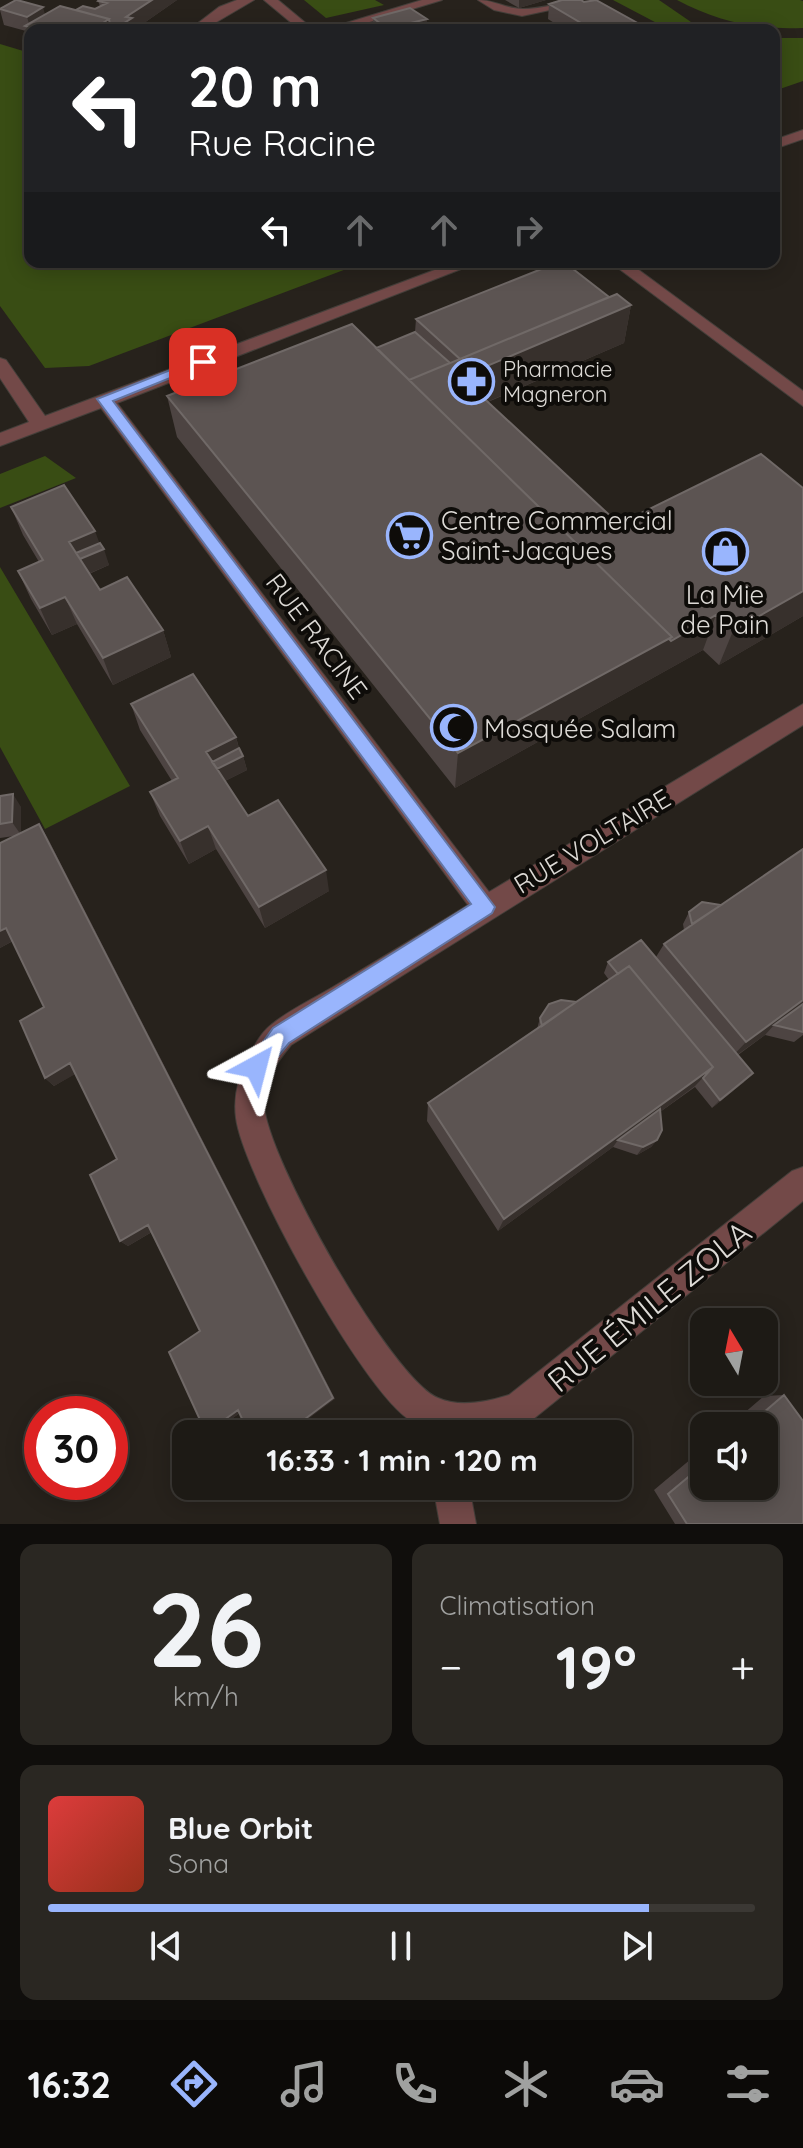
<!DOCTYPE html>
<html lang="fr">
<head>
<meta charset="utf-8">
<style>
  body { margin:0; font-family:Quicksand,sans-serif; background:#2a2722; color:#f1f3f6; height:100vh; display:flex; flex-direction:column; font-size:30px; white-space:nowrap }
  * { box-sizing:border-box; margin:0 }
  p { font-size:26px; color:#a0a1a0 }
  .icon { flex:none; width:44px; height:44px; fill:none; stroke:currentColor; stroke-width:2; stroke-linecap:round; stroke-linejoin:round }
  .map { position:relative; height:1524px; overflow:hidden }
  .details { display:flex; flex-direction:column; gap:20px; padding:20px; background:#100e0c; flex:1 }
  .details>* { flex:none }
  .banner { position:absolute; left:24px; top:24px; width:756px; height:244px; border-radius:16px; box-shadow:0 4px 20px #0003,0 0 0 2px #3b3834; background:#202124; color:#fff; overflow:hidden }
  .needle { width:52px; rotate:350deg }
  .fabs { position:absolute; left:690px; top:1308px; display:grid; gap:16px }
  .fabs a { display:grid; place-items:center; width:88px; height:88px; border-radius:16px; background:#1d1a15; box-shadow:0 4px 20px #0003,0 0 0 2px #3b3834; font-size:40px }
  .speed { position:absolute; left:24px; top:1396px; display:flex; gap:16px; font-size:40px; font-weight:700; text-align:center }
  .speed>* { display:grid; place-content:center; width:104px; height:104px; border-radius:50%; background:#1d1a15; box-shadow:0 4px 20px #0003,0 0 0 2px #3b3834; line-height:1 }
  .speed .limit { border:12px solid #d22; background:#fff; color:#111 }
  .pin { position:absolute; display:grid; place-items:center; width:68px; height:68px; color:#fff; margin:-34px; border-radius:16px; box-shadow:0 4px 12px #0006 }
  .me { position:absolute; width:88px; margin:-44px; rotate:38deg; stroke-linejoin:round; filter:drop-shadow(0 0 6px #0008) }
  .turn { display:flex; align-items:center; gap:28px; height:168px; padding:0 32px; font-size:36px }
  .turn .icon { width:104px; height:104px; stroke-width:2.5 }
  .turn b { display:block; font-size:56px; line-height:68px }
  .lanes { display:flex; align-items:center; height:76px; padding:0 32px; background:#0003; justify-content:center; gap:40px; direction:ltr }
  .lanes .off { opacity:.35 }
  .big { font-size:60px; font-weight:800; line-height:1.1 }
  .details .widget { flex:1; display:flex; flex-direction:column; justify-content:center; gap:12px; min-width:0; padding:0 28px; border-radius:16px; background:#2a2722 }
  .details .dial { align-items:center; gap:0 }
  .dial b { font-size:104px; line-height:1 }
  .song { display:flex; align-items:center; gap:24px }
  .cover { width:96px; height:96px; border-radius:12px; background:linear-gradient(135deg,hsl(0 70% 55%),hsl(10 70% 35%)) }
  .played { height:8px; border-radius:4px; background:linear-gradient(90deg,#99b5fd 85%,#3b3834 85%) }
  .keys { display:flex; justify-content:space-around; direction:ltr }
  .heat { display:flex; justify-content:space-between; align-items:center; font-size:44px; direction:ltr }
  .details .tiles { flex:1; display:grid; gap:20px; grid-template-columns:1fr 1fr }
  .widget:last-child { grid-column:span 2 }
  .trip { position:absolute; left:172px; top:1420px; width:460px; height:80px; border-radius:16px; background:#1d1a15; box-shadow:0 4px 20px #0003,0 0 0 2px #3b3834; font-weight:800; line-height:80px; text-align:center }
  .tab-bar { display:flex; height:128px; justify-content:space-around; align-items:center; background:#0c0a08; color:#a0a1a0 }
  .tab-bar .icon { width:56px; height:56px }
  .tab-bar .active { color:#99b5fd }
  .tab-bar b { font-size:36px; color:#f1f3f6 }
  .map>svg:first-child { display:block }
</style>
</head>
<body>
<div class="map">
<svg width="803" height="1524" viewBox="0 0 803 1524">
  <rect width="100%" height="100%" fill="#27221c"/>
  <path fill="#394d14" d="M 304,0 L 375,0 L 384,5 L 326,18 Z
    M 613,0 L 659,0 L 691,22 L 717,30 L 670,30 Z
    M 677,0 L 800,0 L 803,1 L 803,28 C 757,30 718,22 677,0 Z
    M 774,38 L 803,38 L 803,81 L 774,91 Z
    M 0,44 L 30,53 L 30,262 L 365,262 L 89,366 L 45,368 L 0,306 Z
    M 45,456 L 76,478 L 0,508 L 0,474 Z
    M 0,567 L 130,786 L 45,829 L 0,747 Z"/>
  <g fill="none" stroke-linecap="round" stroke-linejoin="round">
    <defs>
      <path id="minor" d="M 237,0 L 254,0 L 203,30 L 189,30 L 219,7 Z
        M 264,0 L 278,0 L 314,30 L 300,30 Z
        M 422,0 L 442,0 L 343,30 L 323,30 Z
        M 478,0 C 494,0 507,9 523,9 C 544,9 567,0 587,2 L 522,16 L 494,10 Z
        M 803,130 L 803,139 L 774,149 L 774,140 Z
        M 456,262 L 479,262 L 117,403 L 489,892 L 803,704 L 803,725 L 291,1045 C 276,1063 264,1080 264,1104 C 265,1155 391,1379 438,1398 C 460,1408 487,1402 509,1395 L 792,1171 L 803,1167 L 803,1201 L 532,1420 C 494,1436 447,1444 410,1420 C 363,1391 243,1174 236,1118 C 233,1096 239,1074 250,1054 C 255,1044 262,1032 271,1025 C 289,1010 313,999 333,987 C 378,960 423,933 468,905 L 101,408 L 0,446 L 0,433 L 29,422 L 0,378 L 0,358 L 6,360 L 45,416 Z
        M 610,262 L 628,262 L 803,391 L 803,406 Z
        M 433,1486 L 469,1486 L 476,1524 L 440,1524 Z"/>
    </defs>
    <use href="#minor" stroke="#443f3a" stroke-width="2"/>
    <use href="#minor" fill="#734948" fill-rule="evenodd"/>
  </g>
  <path fill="#4d4442" d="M 177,0 L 134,30 L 30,30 L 30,45 L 26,31 L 4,25 L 0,10 L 45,14 L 95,9 L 100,6 L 98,1 Z
    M 505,0 L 546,0 L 519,8 Z
    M 549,4 L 650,30 L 565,30 L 548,19 Z
    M 373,18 L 427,19 L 427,27 L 442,30 L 373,30 Z
    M 609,297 L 631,305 L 624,343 L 488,402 L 619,524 L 803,488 L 803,616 L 719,665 L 703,650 L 455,788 L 177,437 L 167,396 L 376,348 L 415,332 L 416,319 Z
    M 11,507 L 100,543 L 109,565 L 89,574 L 100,590 L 163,630 L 171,657 L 113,685 L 77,624 L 52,635 L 31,599 L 18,571 L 39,562 L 23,535 Z
    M 131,704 L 236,737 L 239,748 L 243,756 L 247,770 L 225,781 L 248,816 L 329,891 L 265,928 L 216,849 L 189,864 L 160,816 L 150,792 L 172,781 L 140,730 Z
    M 0,796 L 21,807 L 21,833 L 39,824 L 47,837 L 335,1399 L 240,1413 L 212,1432 L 200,1331 L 152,1232 L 128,1246 L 120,1241 L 117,1159 L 76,1073 L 54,1086 L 45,1078 L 44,1007 L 13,941 L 0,948 L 0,843 L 14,836 L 0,838 Z
    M 803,849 L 803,1035 L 794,1042 L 765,1035 L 738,1055 L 744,1082 L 712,1108 L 695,1087 L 660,1112 L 657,1140 L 651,1147 L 637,1155 L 613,1147 L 498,1231 L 427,1121 L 428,1103 L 537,1029 L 540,1018 L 576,1002 L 609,980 L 604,973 L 608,962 L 656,957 L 664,944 L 684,930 L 683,924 L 689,912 L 721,905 Z
    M 784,1395 L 803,1524 L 675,1524 L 654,1490 L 704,1448 L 704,1486 L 764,1426 L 729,1426 L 764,1396 Z"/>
  <path fill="#37302c" d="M 152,0 L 177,0 L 134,30 L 113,30 L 126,17 Z
    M 519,0 L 546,0 L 519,8 Z
    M 43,7 L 47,22 L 30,27 L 27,17 Z
    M 109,19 L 111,30 L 92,30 Z
    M 427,19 L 427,30 L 411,30 L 411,23 Z
    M 631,305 L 624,343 L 459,414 L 461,377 Z
    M 95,531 L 102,550 L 104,549 L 109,565 L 83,576 L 69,542 Z
    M 803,591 L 803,616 L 719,665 L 733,631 Z
    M 65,597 L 77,624 L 52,635 L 40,608 Z
    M 716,615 L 703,650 L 455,788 L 458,753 L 672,637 Z
    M 163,630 L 171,657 L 113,685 L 103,658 Z
    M 236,737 L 241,757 L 243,756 L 247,770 L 219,784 L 206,752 Z
    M 13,794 L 21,807 L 21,835 L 12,822 Z
    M 39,824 L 47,837 L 335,1399 L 288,1434 L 285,1434 Z
    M 208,826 L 216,849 L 189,864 L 180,841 Z
    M 326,870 L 329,891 L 265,928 L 259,907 Z
    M 6,928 L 16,939 L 0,948 L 0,931 Z
    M 803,1000 L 803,1007 L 774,1025 L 765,1035 L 727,1062 L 746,1042 Z
    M 70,1063 L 79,1072 L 54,1086 L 45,1078 Z
    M 713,1067 L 695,1086 L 621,1141 L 618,1140 L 613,1147 L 498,1231 L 504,1219 Z
    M 753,1073 L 744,1082 L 712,1108 L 720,1100 Z
    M 657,1140 L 651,1147 L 637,1155 L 643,1147 Z
    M 148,1225 L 155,1230 L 128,1246 L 120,1241 Z
    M 238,1410 L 243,1411 L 212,1432 L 206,1433 Z"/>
  <path fill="#5c5452" stroke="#706967" stroke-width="2" d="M 16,0 L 17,0 L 43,7 L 27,17 L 0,9 Z
    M 99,0 L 152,0 L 126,17 L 132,18 L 113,30 L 111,30 L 109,19 L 76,10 L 83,6 L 95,9 L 107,3 L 98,1 Z
    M 562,0 L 581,0 L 584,2 L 596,0 L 650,30 L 593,30 L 549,4 Z
    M 60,6 L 109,19 L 92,30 L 40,30 L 25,26 Z
    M 410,8 L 427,19 L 411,23 L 420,29 L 434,25 L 442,30 L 382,30 L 375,25 L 381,24 L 373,18 Z
    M 559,262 L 564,262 L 609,297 L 460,359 L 416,319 Z
    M 617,294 L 631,305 L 461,377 L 619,524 L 761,454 L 803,488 L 803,591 L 733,631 L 716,615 L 671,641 L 669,639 L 672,637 L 409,380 Z
    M 352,324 L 672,637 L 458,753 L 167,396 Z
    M 415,332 L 450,363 L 409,380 L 376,348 Z
    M 64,485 L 95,531 L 69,542 L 100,590 L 127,577 L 163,630 L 103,658 L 65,597 L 40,608 L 18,571 L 43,560 L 11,507 Z
    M 100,543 L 104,549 L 80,559 L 76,553 Z
    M 193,674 L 236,737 L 206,752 L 248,816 L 278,800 L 326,870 L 259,907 L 208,826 L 180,841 L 150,792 L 178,778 L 131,704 Z
    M 239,748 L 243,756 L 217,769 L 212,762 Z
    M 13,794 L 12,822 L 0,824 L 0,796 Z
    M 39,824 L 333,1398 L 285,1434 L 249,1434 L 238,1410 L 206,1433 L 169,1352 L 200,1331 L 148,1225 L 120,1241 L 90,1175 L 117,1159 L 70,1063 L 45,1078 L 20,1021 L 44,1007 L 6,928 L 0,931 L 0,843 Z
    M 803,849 L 803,1000 L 746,1042 L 664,944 Z
    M 702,902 L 721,905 L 692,924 L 689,912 Z
    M 641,940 L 753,1073 L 720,1100 L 703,1078 L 713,1067 L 629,966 L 618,974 L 608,962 Z
    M 629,966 L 713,1067 L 504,1219 L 428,1103 Z
    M 561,1000 L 576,1002 L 542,1026 L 540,1018 L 549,1004 Z
    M 803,1004 L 803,1032 L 774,1025 Z
    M 660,1109 L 662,1130 L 657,1140 L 643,1147 L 618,1140 Z
    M 784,1395 L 803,1421 L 803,1524 L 687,1524 L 668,1494 L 704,1464 L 704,1486 L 764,1486 L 764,1426 L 748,1426 Z"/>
  <path fill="#99b5fd" stroke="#6376a4" stroke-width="2" d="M 198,359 L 210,362 L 113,401 L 495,907 L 492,913 L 289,1043 L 263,1075 L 256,1078 L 248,1075 L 245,1067 L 273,1028 L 471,904 L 97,399 Z"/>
  <defs>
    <symbol id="pharmacy-ring" viewBox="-11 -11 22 22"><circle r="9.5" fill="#0e0c09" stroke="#99b5fd" stroke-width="1.5"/><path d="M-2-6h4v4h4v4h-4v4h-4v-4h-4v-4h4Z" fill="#99b5fd"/></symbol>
    <symbol id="supermarket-ring" viewBox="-11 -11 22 22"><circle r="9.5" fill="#0e0c09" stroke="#99b5fd" stroke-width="1.5"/><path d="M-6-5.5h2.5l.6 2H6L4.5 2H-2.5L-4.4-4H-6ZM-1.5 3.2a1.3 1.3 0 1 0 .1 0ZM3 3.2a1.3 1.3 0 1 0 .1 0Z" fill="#99b5fd"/></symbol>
    <symbol id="shop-ring" viewBox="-11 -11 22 22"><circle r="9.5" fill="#0e0c09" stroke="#99b5fd" stroke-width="1.5"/><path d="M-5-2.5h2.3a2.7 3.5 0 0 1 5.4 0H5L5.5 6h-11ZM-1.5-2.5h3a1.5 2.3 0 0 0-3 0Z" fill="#99b5fd"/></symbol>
    <symbol id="mosque-ring" viewBox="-11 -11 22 22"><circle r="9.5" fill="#0e0c09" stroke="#99b5fd" stroke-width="1.5"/><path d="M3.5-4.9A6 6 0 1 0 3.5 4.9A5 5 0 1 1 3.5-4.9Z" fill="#99b5fd"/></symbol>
  </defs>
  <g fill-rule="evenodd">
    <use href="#pharmacy-ring" x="446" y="356" width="51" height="51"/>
    <use href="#supermarket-ring" x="384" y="510" width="51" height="51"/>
    <use href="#shop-ring" x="700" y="526" width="51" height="51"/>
    <use href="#mosque-ring" x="428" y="702" width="51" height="51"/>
  </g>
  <g text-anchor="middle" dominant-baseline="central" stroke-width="8" stroke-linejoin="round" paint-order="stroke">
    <g font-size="22" fill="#dddad6" stroke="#0e0c09" text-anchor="start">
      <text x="503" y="369">Pharmacie<tspan x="503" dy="25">Magneron</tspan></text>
    </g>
    <g font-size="26" fill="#dddad6" stroke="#0e0c09" text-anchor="start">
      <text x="441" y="520">Centre Commercial<tspan x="441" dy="30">Saint-Jacques</tspan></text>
      <text x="725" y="594" text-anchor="middle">La Mie<tspan x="725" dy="30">de Pain</tspan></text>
      <text x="484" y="728">Mosquée Salam</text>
    </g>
    <g font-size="26" fill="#dddad6" stroke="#0e0c09">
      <text transform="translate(317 636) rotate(53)">RUE RACINE</text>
      <text transform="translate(592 841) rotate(-31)">RUE VOLTAIRE</text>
    </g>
    <g font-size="32" fill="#dddad6" stroke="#0e0c09">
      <text transform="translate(649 1306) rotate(-39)">RUE ÉMILE ZOLA</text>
    </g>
  </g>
</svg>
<div class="fabs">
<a><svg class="needle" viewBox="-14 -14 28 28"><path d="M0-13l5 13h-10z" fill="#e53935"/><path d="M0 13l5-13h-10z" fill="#a0a1a0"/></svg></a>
<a><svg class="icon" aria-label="sound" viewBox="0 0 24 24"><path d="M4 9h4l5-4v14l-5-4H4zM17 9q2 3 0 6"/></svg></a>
</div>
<div class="speed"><div class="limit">30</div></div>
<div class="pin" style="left:203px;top:362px;background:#d93025"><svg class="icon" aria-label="arrive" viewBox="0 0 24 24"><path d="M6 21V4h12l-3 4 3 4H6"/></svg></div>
<svg class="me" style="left:256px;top:1067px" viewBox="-20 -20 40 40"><path d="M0-17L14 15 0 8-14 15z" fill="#99b5fd" stroke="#fff" stroke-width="4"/></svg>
<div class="trip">16:33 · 1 min · 120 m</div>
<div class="banner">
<div class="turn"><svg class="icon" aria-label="left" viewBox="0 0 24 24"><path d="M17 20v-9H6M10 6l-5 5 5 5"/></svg><div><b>20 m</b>Rue Racine</div></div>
<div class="lanes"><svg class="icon" aria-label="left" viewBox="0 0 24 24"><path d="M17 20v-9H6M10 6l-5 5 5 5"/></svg><svg class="icon off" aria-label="ahead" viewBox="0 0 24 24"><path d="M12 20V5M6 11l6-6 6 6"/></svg><svg class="icon off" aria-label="ahead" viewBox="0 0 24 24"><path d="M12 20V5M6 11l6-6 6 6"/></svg><svg class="icon off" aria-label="right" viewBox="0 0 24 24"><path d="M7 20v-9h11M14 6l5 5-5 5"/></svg></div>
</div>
</div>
<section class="details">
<div class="tiles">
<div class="widget dial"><b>26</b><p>km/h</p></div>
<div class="widget"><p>Climatisation</p>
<div class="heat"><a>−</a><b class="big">19°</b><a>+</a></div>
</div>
<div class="widget">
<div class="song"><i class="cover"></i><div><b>Blue Orbit</b><p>Sona</p></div></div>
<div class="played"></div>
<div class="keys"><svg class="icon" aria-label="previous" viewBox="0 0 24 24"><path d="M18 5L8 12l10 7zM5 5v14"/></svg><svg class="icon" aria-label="pause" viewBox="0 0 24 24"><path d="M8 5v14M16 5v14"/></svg><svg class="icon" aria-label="next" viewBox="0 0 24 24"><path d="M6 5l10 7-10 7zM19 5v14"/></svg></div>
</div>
</div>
</section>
<nav class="tab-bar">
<b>16:32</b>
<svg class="icon active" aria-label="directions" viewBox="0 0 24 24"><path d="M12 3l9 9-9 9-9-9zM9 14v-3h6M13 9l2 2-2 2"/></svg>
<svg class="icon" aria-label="music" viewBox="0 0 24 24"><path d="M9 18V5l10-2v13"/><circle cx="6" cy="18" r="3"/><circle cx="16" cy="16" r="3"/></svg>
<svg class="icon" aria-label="phone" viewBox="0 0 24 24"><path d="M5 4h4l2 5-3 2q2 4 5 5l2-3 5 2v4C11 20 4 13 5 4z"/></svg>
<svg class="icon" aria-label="climate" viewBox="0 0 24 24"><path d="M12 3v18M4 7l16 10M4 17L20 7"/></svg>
<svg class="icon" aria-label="car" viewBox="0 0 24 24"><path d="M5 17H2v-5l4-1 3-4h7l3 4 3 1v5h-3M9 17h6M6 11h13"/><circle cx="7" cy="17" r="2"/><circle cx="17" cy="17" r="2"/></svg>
<svg class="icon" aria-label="filters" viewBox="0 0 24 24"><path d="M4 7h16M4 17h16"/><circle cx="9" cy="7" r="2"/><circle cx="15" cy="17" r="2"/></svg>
</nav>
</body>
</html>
